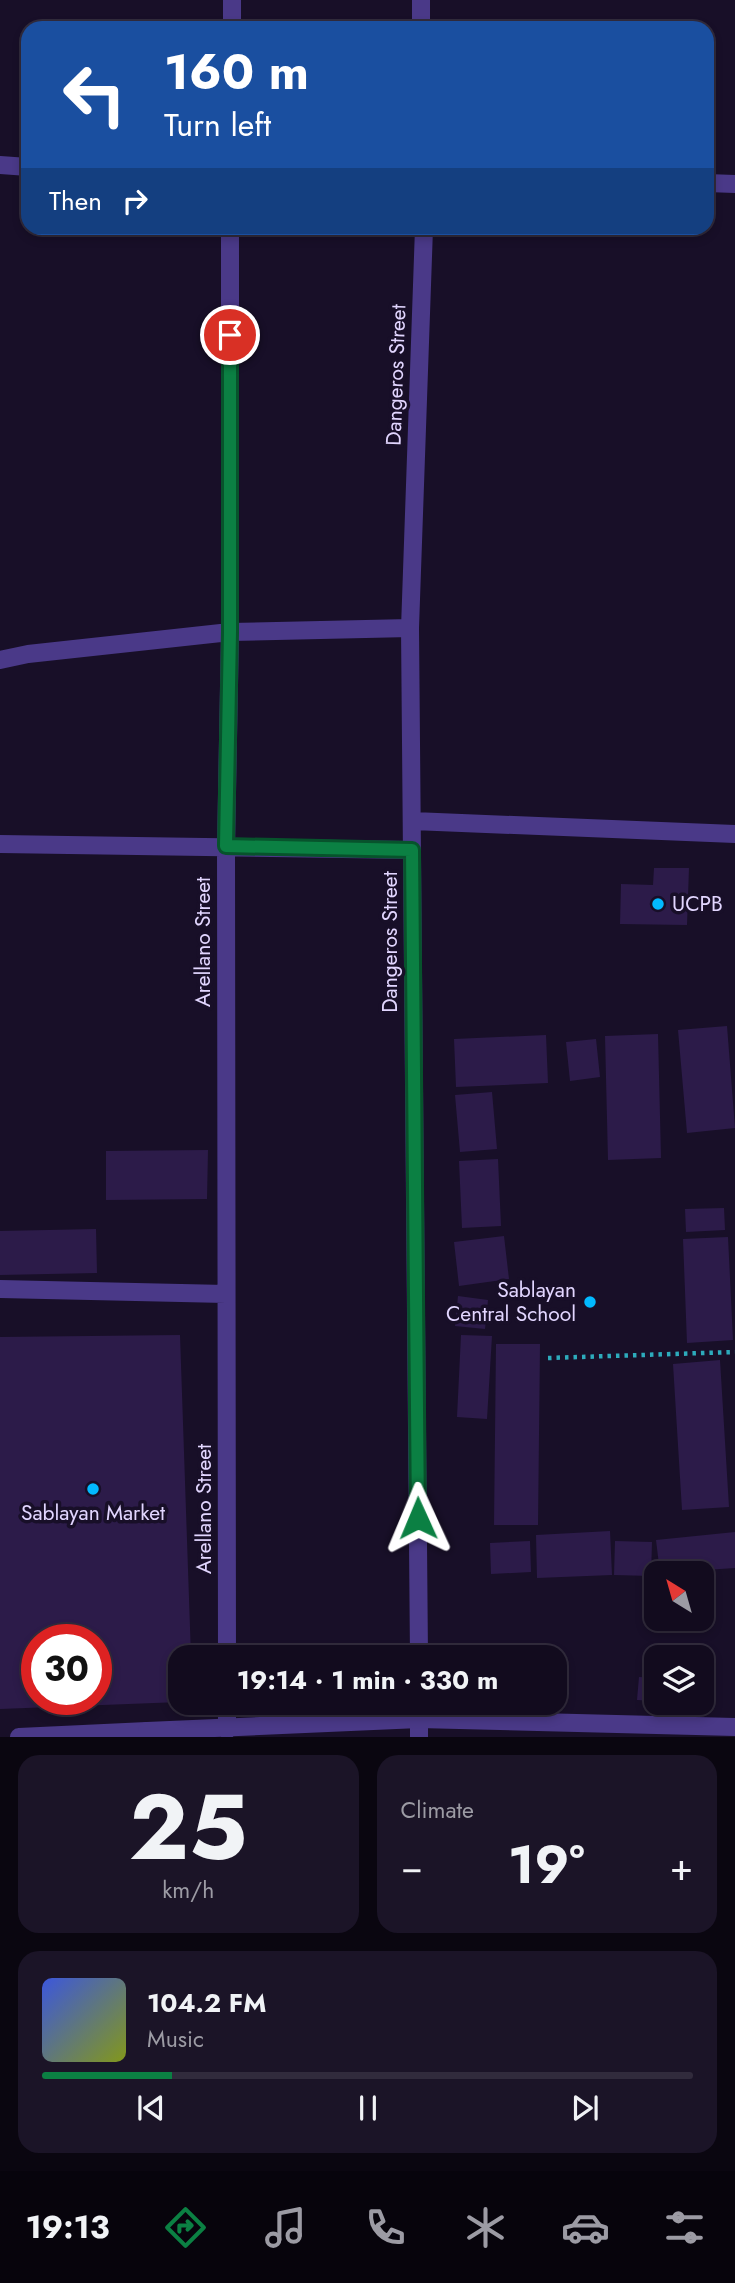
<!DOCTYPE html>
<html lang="en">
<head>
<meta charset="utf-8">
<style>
  body { margin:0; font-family:Jost,sans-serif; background:#1b1427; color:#f1f3f6; height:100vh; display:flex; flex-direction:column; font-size:26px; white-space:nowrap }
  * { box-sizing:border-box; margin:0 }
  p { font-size:23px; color:#9c9ba4 }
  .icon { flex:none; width:38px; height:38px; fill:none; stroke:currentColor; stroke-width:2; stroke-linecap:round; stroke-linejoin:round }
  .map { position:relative; height:1737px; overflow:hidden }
  .drawer { display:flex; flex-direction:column; gap:18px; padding:18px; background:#0a0610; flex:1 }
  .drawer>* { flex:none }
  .top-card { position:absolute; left:21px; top:21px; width:693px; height:214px; border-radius:21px; box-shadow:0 4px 10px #0003,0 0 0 2px #312b3c; background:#1a4fa0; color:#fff; overflow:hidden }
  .needle { width:46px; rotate:323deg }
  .fabs { position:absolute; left:644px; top:1561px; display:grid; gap:14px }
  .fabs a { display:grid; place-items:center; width:70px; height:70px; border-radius:14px; background:#120b1e; box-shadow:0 4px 10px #0003,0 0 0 2px #312b3c; font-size:35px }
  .speed { position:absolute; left:21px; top:1624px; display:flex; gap:14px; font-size:35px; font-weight:700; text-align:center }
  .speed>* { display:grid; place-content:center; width:91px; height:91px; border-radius:50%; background:#120b1e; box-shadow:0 4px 10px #0003,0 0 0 2px #312b3c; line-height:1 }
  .speed .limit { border:10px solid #d22; background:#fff; color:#111 }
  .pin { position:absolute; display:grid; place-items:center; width:60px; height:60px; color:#fff; margin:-30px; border:4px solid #fff; border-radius:50%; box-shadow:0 2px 7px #0007 }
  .me { position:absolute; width:77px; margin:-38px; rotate:359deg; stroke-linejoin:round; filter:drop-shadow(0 0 5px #0008) }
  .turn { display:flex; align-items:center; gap:24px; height:147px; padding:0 28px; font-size:32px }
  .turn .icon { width:91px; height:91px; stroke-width:2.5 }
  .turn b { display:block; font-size:49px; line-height:60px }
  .then { display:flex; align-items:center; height:66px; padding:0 28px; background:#0003; gap:14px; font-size:26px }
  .big { font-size:52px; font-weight:700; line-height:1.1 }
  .drawer .card { flex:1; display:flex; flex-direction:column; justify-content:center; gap:10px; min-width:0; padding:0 24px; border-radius:21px; background:#1b1427 }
  .drawer .dial { align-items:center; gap:0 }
  .dial b { font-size:91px; line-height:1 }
  .song { display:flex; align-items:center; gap:21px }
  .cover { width:84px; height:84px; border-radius:10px; background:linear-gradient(135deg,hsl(230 70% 55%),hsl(70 70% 35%)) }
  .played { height:7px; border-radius:4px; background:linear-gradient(90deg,#0b8043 20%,#312b3c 20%) }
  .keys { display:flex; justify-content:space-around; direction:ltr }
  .heat { display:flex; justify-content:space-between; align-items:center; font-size:38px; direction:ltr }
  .drawer .tiles { flex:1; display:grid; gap:18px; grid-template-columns:1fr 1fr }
  .card:last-child { grid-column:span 2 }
  .trip { position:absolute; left:168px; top:1645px; width:399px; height:70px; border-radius:21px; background:#120b1e; box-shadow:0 4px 10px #0003,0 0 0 2px #312b3c; font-weight:700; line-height:70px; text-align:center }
  .tabs { display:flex; height:112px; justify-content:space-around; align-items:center; background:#07040c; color:#9c9ba4 }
  .tabs .icon { width:49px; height:49px }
  .tabs .selected { color:#0b8043 }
  .tabs b { font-size:32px; color:#f1f3f6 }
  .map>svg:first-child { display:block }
</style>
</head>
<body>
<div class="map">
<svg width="735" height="1737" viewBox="0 0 735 1737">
  <rect width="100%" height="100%" fill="#180f28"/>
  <path fill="#2c1b49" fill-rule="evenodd" d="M 654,868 L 689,868 L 687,925 L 620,924 L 621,884 L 653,885 Z
    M 727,1026 L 735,1128 L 687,1133 L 678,1030 Z
    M 658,1034 L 661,1158 L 608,1160 L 605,1036 Z
    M 546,1035 L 548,1083 L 456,1087 L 454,1039 Z
    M 596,1039 L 600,1077 L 570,1081 L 566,1042 Z
    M 492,1092 L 497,1149 L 460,1152 L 455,1095 Z
    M 208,1150 L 207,1199 L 106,1200 L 106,1151 Z
    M 498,1159 L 501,1226 L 462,1228 L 459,1161 Z
    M 724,1208 L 725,1230 L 686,1232 L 685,1209 Z
    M 96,1229 L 97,1273 L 0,1275 L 0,1231 Z
    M 504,1236 L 509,1279 L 459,1286 L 454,1242 Z
    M 728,1237 L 733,1340 L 687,1343 L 683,1239 Z
    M 458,1296 L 488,1300 L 485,1329 L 455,1326 Z
    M 180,1335 L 191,1657 L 180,1657 L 180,1702 L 0,1709 L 0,1337 ZM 37,1640 L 96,1640 L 96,1699 L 37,1699 Z
    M 461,1335 L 492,1336 L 487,1419 L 457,1417 Z
    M 496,1344 L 540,1344 L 538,1525 L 494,1525 Z
    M 720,1360 L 729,1507 L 682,1510 L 673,1364 Z
    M 610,1531 L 612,1575 L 537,1578 L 536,1535 Z
    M 735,1532 L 735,1568 L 660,1573 L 656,1540 Z
    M 530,1541 L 531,1572 L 491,1574 L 490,1543 Z
    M 615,1541 L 652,1542 L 651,1576 L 614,1575 Z
    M 639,1677 L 656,1678 L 656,1701 L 637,1700 Z
    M 702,1677 L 707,1678 L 705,1701 L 702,1701 Z
    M 436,1703 L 507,1703 L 507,1711 L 436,1713 Z"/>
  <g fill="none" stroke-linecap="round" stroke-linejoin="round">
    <path stroke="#2dabbc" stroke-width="4.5" stroke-dasharray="3.5 5" stroke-linecap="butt" d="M 548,1358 L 735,1352"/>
    <path stroke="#4a3988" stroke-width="18" d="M 421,0 L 421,28
      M 232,28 L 232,0
      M 0,165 L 28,167
      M 707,183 L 735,184
      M 0,660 L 28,654 L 230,632 L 410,628
      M 413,821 L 735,834
      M 0,844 L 412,850
      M 0,1289 L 226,1294
      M 227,1657 L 226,847 L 230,632 L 230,228
      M 419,1657 L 410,628 L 424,228
      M 227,1703 L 227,1730
      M 19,1737 L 147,1731
      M 419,1737 L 419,1703"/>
    <path stroke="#4a3988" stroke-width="18" d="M 147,1737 L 147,1731 L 419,1719 L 735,1727"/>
  </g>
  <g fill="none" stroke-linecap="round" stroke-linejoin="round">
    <defs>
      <path id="route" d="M 230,335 L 230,632 L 226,846 L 412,850 L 418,1518"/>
    </defs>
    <use href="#route" stroke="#07532c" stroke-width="18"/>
    <use href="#route" stroke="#0b8043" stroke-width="12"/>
  </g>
  <g fill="#02b9ff" stroke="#180f28" stroke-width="2.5">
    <circle cx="658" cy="904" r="7"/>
    <circle cx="590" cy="1302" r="7"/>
    <circle cx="93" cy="1489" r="7"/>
  </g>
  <g text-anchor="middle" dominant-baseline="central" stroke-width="7" stroke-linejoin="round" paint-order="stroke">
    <g font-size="21" fill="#e2d6ff" stroke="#180f28">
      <text transform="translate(396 375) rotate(-88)">Dangeros Street</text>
      <text transform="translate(203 942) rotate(-90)">Arellano Street</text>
      <text transform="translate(390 942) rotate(-90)">Dangeros Street</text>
      <text transform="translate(204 1509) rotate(-90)">Arellano Street</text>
    </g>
    <g font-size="21" fill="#e2d6ff" stroke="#180f28" text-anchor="start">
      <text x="672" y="904">UCPB</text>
      <text x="576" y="1290" text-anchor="end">Sablayan<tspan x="576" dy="24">Central School</tspan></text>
      <text x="93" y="1513" text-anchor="middle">Sablayan Market</text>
    </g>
  </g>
</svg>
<div class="fabs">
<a><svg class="needle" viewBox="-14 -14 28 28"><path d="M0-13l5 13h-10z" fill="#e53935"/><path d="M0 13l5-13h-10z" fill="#9c9ba4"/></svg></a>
<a><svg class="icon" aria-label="layers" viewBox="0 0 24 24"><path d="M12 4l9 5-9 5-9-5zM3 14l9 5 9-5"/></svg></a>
</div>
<div class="speed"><div class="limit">30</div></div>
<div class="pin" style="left:230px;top:335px;background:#d93025"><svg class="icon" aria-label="arrive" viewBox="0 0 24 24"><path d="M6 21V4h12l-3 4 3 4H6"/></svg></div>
<svg class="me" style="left:418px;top:1518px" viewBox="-20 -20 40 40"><path d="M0-17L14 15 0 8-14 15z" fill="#0b8043" stroke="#fff" stroke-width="4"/></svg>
<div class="trip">19:14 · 1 min · 330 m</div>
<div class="top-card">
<div class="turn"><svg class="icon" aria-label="left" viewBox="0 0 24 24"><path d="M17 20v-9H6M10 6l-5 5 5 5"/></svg><div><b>160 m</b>Turn left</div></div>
<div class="then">Then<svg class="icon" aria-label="right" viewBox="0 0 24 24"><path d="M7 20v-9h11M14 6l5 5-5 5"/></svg></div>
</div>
</div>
<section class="drawer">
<div class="tiles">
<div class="card dial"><b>25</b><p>km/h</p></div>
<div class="card"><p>Climate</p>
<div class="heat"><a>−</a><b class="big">19°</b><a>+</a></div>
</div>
<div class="card">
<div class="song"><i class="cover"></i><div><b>104.2 FM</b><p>Music</p></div></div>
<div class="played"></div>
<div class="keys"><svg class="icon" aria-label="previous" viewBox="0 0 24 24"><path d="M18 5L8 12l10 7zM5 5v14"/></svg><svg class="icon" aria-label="pause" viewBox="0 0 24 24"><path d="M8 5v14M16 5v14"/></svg><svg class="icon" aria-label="next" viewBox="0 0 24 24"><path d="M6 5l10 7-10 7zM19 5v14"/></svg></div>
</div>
</div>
</section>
<nav class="tabs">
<b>19:13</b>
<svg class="icon selected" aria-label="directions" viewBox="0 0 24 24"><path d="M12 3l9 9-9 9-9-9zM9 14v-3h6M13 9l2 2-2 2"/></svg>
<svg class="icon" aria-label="music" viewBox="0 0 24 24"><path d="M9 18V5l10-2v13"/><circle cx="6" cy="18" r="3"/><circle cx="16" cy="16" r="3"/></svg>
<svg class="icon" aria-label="phone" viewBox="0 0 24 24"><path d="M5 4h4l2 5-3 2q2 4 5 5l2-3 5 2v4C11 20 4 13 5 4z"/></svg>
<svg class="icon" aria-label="climate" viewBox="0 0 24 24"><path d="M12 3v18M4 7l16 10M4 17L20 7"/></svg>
<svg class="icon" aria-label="car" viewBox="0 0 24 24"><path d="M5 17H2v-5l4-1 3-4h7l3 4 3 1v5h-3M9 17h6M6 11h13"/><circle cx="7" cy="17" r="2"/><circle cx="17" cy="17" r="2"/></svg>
<svg class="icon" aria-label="filters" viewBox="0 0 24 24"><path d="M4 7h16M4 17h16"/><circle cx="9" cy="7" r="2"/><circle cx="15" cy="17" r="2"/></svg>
</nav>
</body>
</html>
